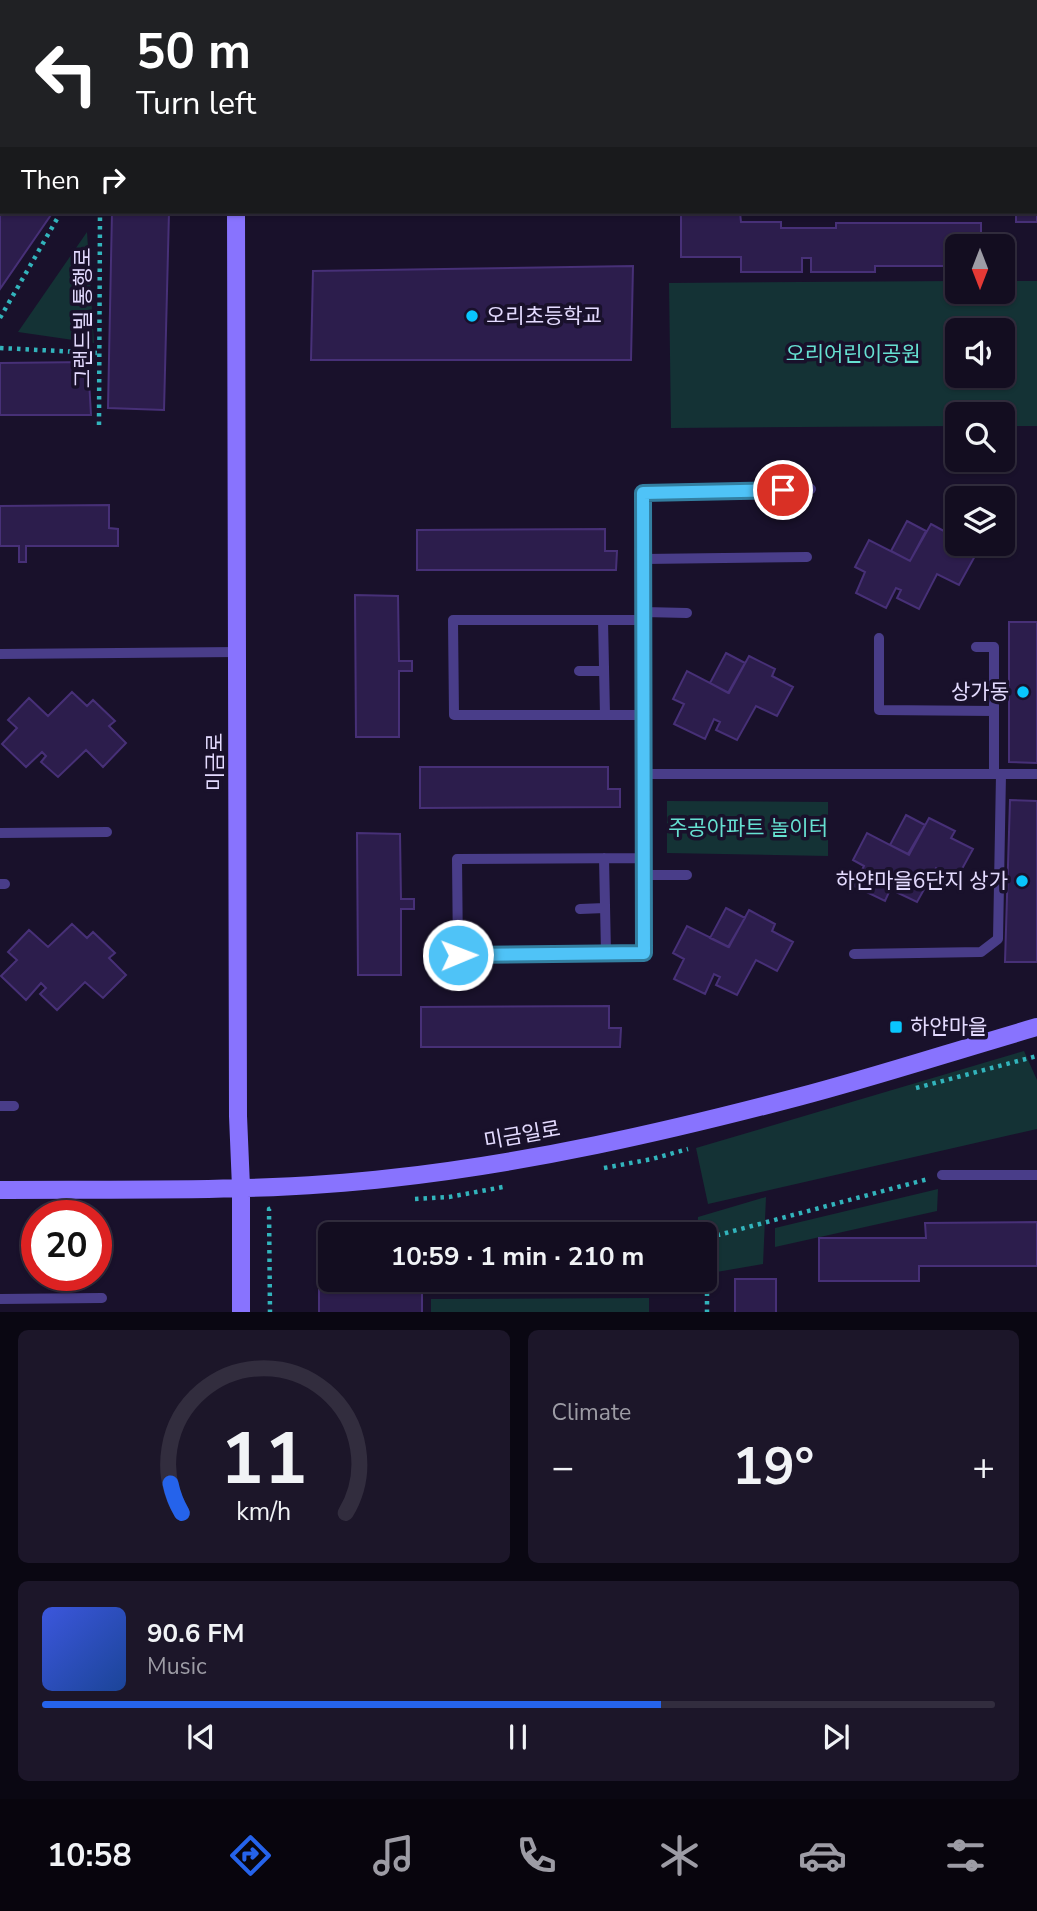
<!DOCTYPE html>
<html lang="en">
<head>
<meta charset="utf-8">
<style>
  body { margin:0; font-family:"Nunito Sans","Noto Sans KR",sans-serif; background:#1c1629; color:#f1f3f6; height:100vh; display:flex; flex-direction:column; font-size:26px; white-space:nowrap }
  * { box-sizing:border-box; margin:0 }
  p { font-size:23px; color:#9d9ca5 }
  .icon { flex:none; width:38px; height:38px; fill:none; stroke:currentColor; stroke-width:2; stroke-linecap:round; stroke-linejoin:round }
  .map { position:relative; height:1312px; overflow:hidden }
  .drawer { display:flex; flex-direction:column; gap:18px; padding:18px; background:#0a0712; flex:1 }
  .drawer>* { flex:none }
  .top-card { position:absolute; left:0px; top:0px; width:1038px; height:214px; box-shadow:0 2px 5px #0004,0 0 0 2px #322d3e; background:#202124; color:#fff; overflow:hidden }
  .needle { width:46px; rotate:180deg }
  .controls { position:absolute; left:945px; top:234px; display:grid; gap:14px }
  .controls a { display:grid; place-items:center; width:70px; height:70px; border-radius:10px; background:#130d20; box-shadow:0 2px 5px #0004,0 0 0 2px #322d3e; font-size:35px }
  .speed { position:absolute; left:21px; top:1200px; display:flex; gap:14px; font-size:35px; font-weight:700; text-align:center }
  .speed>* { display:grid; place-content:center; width:91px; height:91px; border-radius:50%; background:#130d20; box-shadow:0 2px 5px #0004,0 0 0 2px #322d3e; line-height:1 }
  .speed .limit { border:10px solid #d22; background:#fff; color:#111 }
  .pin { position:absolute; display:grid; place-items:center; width:60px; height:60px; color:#fff; margin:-30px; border:4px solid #fff; border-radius:50%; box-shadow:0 2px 7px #0007 }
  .me { position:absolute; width:77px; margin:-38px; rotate:89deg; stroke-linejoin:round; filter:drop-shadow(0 0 5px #0008) }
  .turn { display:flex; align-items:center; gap:24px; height:147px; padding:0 21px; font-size:32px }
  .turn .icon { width:91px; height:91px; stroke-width:2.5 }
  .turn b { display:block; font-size:49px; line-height:60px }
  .then { display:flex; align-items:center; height:66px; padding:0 21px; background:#0003; gap:14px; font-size:26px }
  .big { font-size:52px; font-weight:700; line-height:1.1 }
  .drawer .widget { flex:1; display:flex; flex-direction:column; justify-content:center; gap:10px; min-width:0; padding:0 24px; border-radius:10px; background:#1c1629 }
  .drawer .dial { align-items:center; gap:0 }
  .dial svg { height:182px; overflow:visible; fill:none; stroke:#322d3e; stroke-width:7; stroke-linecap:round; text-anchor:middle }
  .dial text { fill:#f1f3f6; stroke:none }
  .song { display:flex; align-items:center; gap:21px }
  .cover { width:84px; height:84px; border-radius:10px; background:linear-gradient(135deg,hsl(230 70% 55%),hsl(220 70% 35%)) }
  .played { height:7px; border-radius:4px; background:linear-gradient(90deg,#2563eb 65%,#322d3e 65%) }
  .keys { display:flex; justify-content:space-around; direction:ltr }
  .heat { display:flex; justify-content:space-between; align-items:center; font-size:38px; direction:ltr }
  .drawer .tiles { flex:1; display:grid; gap:18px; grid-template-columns:1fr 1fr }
  .widget:last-child { grid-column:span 2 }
  .trip { position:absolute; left:318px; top:1222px; width:399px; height:70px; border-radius:10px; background:#130d20; box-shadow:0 2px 5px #0004,0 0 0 2px #322d3e; font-weight:700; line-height:70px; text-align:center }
  .menu { display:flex; height:112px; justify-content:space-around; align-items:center; background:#08050d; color:#9d9ca5 }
  .menu .icon { width:49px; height:49px }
  .menu .current { color:#2563eb }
  .menu b { font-size:32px; color:#f1f3f6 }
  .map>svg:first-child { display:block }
</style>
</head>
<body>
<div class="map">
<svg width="1037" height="1313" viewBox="0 0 1037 1313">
  <rect width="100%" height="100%" fill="#19112b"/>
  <path fill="#143235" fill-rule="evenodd" d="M 360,212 L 644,212 L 360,215 Z
    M 87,232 L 94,343 L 18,332 Z
    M 957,281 L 957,292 L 1003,292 L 1003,281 L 1037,281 L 1037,426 L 1003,426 L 1003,415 L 957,415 L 957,426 L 671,428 L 669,283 ZM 957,331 L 1003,331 L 1003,376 L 957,376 Z
    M 667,801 L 828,802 L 828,856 L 667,853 Z
    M 1024,1051 L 1037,1080 L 1037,1129 L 708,1204 L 696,1148 Z
    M 938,1189 L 937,1211 L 775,1247 L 775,1228 Z
    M 766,1197 L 763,1264 L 705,1274 L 705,1234 L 697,1234 L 698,1217 Z
    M 649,1298 L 649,1312 L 431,1312 L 431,1299 Z"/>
  <path fill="#2c1d4c" stroke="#473077" stroke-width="2" d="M 8,0 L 73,0 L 76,2 L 7,2 Z
    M 703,0 L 965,0 L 965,2 L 692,2 Z
    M 1010,0 L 1037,0 L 1037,58 L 1036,2 L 1010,2 Z
    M 2,10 L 2,106 L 0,108 L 0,13 Z
    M 1036,115 L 1037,222 L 1016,222 L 1016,212 L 1036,212 Z
    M 2,193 L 2,212 L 53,212 L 0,289 L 0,195 Z
    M 112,212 L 169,212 L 164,410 L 108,408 Z
    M 681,212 L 740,212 L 741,222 L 781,222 L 781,228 L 836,228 L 836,223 L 981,223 L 981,247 L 957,247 L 957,266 L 875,266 L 875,272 L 811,272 L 811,258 L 802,258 L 802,272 L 741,272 L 741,257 L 681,257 Z
    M 633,266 L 631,360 L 311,360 L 313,271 Z
    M 88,362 L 91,415 L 0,415 L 0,363 Z
    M 109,505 L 109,528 L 118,529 L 118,546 L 26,546 L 26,562 L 19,562 L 19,546 L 0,546 L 0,506 Z
    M 907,521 L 926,531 L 910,561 L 891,551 Z
    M 931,524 L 957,538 L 953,544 L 975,556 L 959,585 L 937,574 L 919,609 L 897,598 L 901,590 L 896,588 L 886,608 L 856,593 L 865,572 L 855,567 L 869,540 L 910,561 Z
    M 605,529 L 605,551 L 617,551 L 616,570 L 417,570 L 417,530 Z
    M 355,595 L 398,596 L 399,661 L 412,661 L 412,671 L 399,671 L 399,737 L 356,737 Z
    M 1009,622 L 1037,622 L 1037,763 L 1009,762 Z
    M 726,653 L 745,663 L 728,693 L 710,683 Z
    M 749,656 L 775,669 L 772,676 L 793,687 L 777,716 L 756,706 L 737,740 L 716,730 L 720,722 L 714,719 L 705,739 L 674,724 L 684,704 L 673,699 L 687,671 L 729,693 Z
    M 72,692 L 87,706 L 93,700 L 115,721 L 109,726 L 126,743 L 103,767 L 86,750 L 58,777 L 41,762 L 46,756 L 42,752 L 26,767 L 2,744 L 17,728 L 8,720 L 29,698 L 48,716 Z
    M 420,767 L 608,767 L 608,789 L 620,789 L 620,807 L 420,808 Z
    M 1010,800 L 1037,801 L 1037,962 L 1005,962 Z
    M 906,815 L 925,825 L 908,854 L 890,845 Z
    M 929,818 L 955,831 L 951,838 L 973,849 L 957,878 L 936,868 L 917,902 L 896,892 L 900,884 L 894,881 L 885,901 L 854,886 L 864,866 L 853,860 L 867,833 L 909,855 Z
    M 357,833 L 400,834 L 401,899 L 414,899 L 414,909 L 401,909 L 401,975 L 358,975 Z
    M 726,908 L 745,918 L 728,947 L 710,938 Z
    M 749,910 L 775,924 L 772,931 L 793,942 L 777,971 L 756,960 L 737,995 L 716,985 L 720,977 L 714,974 L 705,994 L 674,979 L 684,959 L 673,953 L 687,926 L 729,947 Z
    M 72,924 L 87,938 L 93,932 L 115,953 L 109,958 L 126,975 L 103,998 L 85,982 L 57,1010 L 40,994 L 46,988 L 41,983 L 26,1000 L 1,976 L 17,960 L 8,952 L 29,930 L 48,947 Z
    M 609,1006 L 609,1028 L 621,1028 L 620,1047 L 421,1047 L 421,1007 Z
    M 1037,1222 L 1037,1266 L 919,1266 L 919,1281 L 819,1281 L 819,1238 L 926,1238 L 925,1223 Z
    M 735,1279 L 776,1279 L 776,1313 L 735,1313 Z
    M 422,1289 L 422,1313 L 319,1313 L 319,1290 Z"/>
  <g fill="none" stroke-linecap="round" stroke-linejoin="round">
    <path stroke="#32b4bc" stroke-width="4.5" stroke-dasharray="3.5 5" stroke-linecap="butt" d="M 81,2 L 82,0
      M 0,113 L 2,114
      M 0,156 L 2,153
      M 0,318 L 61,212
      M 0,348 L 99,353
      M 99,425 L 100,212
      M 916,1088 L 1037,1056
      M 604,1168 L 652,1159 L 688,1149
      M 415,1199 L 449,1197 L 503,1187
      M 270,1313 L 269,1209 L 273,1208
      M 707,1313 L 707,1238 L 928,1179"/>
    <path stroke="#493d89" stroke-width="10" d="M 987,0 L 987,2
      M 1036,88 L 1037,88
      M 644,559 L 807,557
      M 644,612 L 687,613
      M 603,620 L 605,715
      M 644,620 L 453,620 L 454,715 L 644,715
      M 879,638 L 879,710 L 994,711
      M 976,647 L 994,647 L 994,774
      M 0,654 L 238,652
      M 579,671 L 604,671
      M 644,774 L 1037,774
      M 0,833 L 107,832
      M 604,858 L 606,953
      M 644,858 L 457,859 L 458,955 L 644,953 C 644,800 644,646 643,493 L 811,489
      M 644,875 L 687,875
      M 0,884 L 5,884
      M 580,909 L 605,908
      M 854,954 L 981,952 L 998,939 L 1001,774
      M 0,1106 L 14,1106
      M 942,1175 L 1037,1175
      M 0,1299 L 102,1298"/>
    <path stroke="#8873fe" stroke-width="18" d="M 235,0 L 235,2
      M 236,212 L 238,1116 L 241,1187 L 241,1313
      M 0,1190 C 130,1189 262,1193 392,1178 C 529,1163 665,1132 798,1097 C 878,1076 957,1050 1037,1027"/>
  </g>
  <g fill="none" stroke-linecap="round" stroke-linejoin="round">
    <defs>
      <path id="route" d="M 458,955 L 644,953 L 643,493 L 783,490"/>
    </defs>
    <use href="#route" stroke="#337fa1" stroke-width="18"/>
    <use href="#route" stroke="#4fc3f7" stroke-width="12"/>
  </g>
  <g fill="#09c6fd" stroke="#19112b" stroke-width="2.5">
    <circle cx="472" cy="316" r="7"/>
    <circle cx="1023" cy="692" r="7"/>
    <circle cx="1022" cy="881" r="7"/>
    <rect x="889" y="1020" width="14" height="14" rx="3.5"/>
  </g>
  <g text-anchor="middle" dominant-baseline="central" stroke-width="7" stroke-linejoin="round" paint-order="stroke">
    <g font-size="21" fill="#e4dbff" stroke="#19112b" text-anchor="start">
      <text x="486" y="316">오리초등학교</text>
      <text x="1009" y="692" text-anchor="end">상가동</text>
      <text x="1008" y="881" text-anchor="end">하얀마을6단지 상가</text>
      <text x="910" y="1027">하얀마을</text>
    </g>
    <g font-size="21" fill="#e4dbff" stroke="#19112b">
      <text transform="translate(83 318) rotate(-90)">그랜드빌 통행로</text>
      <text transform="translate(215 762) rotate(-90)">미금로</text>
      <text transform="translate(522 1135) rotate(-10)">미금일로</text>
    </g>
    <g font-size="21" fill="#66e0d1" stroke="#19112b">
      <text x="853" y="354">오리어린이공원</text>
      <text x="748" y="828">주공아파트 놀이터</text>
    </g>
  </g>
</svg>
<div class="controls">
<a><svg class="needle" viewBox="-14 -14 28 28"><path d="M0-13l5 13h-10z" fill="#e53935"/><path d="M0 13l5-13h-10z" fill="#9d9ca5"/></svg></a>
<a><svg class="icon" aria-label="sound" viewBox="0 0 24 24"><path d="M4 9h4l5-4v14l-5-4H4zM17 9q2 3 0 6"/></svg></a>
<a><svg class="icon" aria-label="search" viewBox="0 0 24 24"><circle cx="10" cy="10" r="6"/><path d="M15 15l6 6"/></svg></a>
<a><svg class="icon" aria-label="layers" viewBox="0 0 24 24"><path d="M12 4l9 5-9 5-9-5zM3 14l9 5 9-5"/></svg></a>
</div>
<div class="speed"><div class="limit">20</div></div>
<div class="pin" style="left:783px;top:490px;background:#d93025"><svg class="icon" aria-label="arrive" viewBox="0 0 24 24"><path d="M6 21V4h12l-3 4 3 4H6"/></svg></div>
<svg class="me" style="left:458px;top:955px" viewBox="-20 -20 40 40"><circle r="17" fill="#4fc3f7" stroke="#fff" stroke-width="3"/><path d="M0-11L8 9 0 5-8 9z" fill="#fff"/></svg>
<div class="trip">10:59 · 1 min · 210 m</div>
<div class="top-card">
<div class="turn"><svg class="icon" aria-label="left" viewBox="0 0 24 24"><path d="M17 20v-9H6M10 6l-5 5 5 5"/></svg><div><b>50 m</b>Turn left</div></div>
<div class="then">Then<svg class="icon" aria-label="right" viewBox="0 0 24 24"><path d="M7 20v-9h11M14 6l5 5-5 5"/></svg></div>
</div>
</div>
<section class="drawer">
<div class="tiles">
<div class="widget dial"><svg viewBox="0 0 100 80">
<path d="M14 69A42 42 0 1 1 86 69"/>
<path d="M14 69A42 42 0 0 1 9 56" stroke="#2563eb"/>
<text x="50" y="56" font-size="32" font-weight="700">11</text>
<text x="50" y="72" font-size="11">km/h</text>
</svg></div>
<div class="widget"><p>Climate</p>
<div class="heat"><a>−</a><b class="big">19°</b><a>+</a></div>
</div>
<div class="widget">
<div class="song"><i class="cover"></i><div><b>90.6 FM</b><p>Music</p></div></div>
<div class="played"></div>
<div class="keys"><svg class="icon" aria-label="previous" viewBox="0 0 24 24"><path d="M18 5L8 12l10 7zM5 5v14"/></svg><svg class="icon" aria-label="pause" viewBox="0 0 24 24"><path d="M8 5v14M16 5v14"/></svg><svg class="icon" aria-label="next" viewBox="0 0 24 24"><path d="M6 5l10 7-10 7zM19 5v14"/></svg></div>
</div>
</div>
</section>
<nav class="menu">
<b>10:58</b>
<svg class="icon current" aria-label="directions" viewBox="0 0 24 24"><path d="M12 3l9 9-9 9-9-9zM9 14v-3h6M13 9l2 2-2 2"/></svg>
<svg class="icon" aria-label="music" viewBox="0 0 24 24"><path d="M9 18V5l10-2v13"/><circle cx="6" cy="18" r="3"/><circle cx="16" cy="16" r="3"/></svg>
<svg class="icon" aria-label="phone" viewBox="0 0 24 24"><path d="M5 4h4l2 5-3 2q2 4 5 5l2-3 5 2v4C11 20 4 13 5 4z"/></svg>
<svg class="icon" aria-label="climate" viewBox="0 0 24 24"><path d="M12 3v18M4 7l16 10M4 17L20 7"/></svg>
<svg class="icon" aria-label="car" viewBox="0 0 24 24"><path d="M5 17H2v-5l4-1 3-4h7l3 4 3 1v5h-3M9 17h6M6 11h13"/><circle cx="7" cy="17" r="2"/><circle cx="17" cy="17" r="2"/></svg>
<svg class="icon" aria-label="filters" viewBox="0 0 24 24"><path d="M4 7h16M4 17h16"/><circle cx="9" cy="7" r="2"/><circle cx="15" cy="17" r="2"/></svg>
</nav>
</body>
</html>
